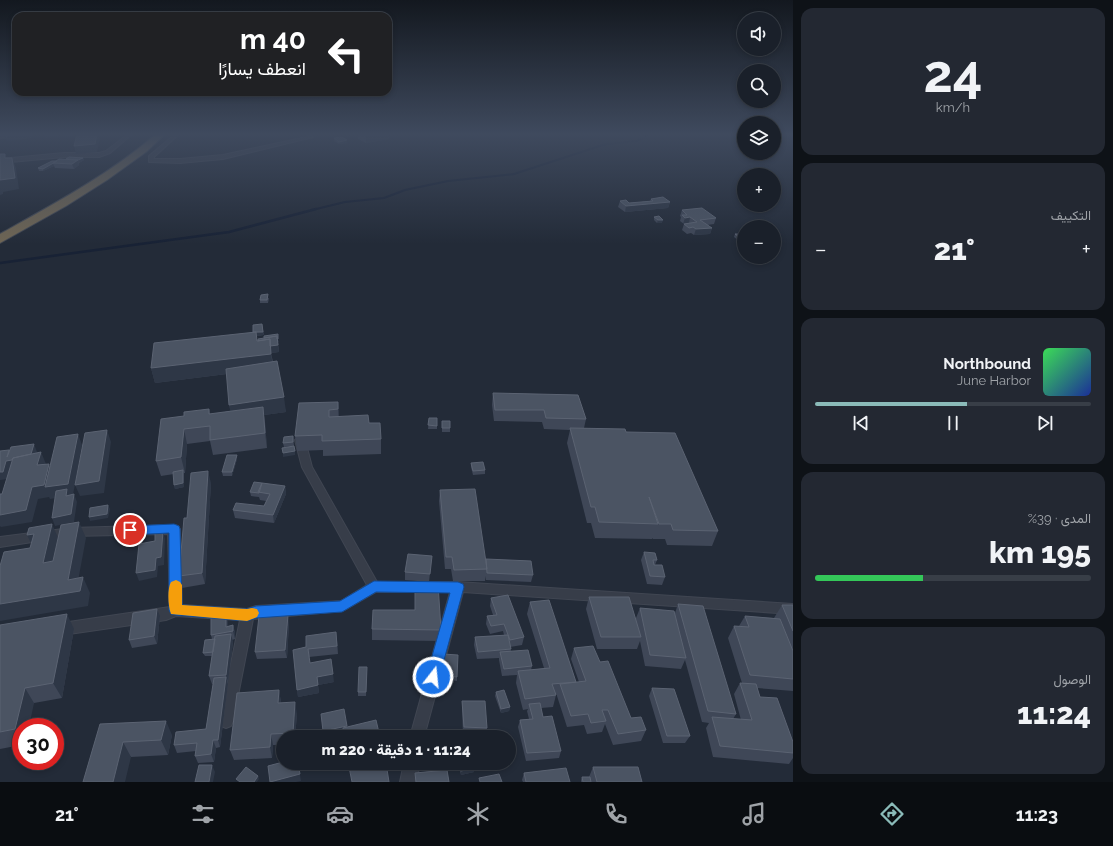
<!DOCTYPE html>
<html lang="ar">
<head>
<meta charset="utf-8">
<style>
  body { margin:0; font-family:Raleway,Vazirmatn,sans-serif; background:#232832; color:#f1f3f6; direction:rtl; height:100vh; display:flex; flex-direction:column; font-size:15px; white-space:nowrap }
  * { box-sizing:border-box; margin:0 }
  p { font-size:13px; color:#9fa3a8 }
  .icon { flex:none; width:22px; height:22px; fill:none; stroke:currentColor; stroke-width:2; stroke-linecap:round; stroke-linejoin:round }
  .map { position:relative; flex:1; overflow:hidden; direction:ltr }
  .side { display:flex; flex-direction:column; gap:8px; padding:8px; background:#0e1217; width:320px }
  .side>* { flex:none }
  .banner { position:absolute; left:12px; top:12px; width:380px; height:84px; border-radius:12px; box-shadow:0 2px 6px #0003,0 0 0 1px #383e47; direction:rtl; background:#202124; color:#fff; overflow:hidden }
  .fabs { position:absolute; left:737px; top:12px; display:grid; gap:8px }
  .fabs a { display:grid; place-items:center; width:44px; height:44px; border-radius:50%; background:#1a202a; box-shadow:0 2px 6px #0003,0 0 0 1px #383e47; font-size:20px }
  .speed { position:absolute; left:12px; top:718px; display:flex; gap:8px; font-size:20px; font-weight:700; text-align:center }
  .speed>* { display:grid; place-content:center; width:52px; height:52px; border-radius:50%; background:#1a202a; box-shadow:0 2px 6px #0003,0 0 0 1px #383e47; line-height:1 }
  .speed .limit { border:6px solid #d22; background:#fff; color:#111 }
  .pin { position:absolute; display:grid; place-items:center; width:34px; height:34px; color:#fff; margin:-17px; border:2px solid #fff; border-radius:50%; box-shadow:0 1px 4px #0007 }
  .me { position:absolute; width:44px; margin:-22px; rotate:16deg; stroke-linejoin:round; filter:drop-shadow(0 0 3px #0008) }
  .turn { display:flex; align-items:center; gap:14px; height:84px; padding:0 20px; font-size:18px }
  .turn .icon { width:52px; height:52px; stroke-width:2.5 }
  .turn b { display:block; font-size:28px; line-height:34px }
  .big { font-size:30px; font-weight:800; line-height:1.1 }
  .side .tile { flex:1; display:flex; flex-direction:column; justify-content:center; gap:6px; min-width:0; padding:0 14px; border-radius:12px; background:#232832 }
  .side .dial { align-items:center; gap:0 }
  .dial b { font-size:52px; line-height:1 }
  .song { display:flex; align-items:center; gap:12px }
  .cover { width:48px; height:48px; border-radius:6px; background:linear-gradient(135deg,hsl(130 70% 55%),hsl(230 70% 35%)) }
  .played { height:4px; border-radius:2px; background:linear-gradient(90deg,#8bbbb9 55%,#383e47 55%) }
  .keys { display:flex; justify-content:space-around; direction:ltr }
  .heat { display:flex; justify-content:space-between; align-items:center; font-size:22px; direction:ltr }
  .charge { height:6px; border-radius:3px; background:linear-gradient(90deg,#34c759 39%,#383e47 0) }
  .trip { position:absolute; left:276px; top:730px; width:240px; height:40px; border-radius:20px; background:#1a202a; box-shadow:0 2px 6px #0003,0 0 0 1px #383e47; font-weight:800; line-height:40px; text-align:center; direction:rtl }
  .tab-bar { display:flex; height:64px; justify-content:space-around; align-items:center; background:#0a0d11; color:#9fa3a8 }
  .tab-bar .icon { width:28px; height:28px }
  .tab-bar .current { color:#8bbbb9 }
  .tab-bar b { font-size:18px; color:#f1f3f6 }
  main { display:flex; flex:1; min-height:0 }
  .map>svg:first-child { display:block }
</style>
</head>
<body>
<main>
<section class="side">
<div class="tile dial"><b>24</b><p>km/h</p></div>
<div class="tile"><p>التكييف</p>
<div class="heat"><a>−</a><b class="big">21°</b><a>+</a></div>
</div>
<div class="tile">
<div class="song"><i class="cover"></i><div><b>Northbound</b><p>June Harbor</p></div></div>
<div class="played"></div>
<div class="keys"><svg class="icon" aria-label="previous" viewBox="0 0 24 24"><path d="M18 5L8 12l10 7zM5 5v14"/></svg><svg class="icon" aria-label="pause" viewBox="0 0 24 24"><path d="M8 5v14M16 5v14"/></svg><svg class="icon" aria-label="next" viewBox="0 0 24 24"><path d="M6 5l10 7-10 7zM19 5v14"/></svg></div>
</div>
<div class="tile"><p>المدى · 39%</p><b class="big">195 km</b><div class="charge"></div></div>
<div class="tile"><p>الوصول</p><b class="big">11:24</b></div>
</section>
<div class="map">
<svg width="793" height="782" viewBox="0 0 793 782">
  <rect width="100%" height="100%" fill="#232b38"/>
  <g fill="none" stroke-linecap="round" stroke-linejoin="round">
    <path stroke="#182235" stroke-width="2" d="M 312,210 L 345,202 L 384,198 L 405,190 L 448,181 L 514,174 L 606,144 L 637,141 L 648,135"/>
    <path stroke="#182235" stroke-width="2.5" d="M 0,263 L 229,232 L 316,209"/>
    <defs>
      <path id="street" d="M 26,135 L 24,136 L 0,138 L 0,136 Z
        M 127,135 L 131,135 L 110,153 L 99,157 L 64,157 L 0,163 L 0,159 L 64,153 L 99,153 L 106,151 Z
        M 174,135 L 178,135 L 154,157 L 154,159 L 180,159 L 223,155 L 311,136 L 313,137 L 223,159 L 180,163 L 149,162 L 149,156 Z
        M 300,437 L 303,438 L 305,440 L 312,467 L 377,582 L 458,582 L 793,604 L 793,614 L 463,592 L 424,737 L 410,737 L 450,592 L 376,592 L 343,611 L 253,619 L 233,721 L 231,726 L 226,728 L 221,726 L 219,721 L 240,620 L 176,616 L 166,620 L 62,635 L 57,633 L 55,629 L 57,625 L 62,623 L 170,607 L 168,534 L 71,536 L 0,547 L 0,537 L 71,528 L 174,525 L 178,526 L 180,529 L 182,605 L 247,609 L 256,606 L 341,601 L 367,585 L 302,467 L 295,440 L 297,438 Z
        M 404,763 L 420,763 L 416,782 L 400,782 Z"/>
      <path id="highway" d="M 155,135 L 164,135 L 146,152 L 107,180 L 66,206 L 0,243 L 0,234 C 54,204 108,175 155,135 Z"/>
    </defs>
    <use href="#street" stroke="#404652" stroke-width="2"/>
    <use href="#highway" stroke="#424853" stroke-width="2"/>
    <use href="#street" fill="#373d49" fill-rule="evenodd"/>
    <use href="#highway" fill="#6e6554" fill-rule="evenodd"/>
  </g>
  <path fill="#3f4757" d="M 358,134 L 389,134 L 389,139 L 366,143 L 358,139 Z
    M 334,138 L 347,143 L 339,144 L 334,141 Z
    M 83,158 L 84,160 L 79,163 L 79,165 L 74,169 L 55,168 L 54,166 L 43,171 L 39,171 L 38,168 L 56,161 Z
    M 651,199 L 670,202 L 668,208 L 625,212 L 618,207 L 620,201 L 629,203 L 650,201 Z
    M 682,210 L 716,218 L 714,224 L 707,225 L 712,228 L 710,234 L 694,235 L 691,233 L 687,234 L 682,230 L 684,224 L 680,221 L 681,217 L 680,216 Z
    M 654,217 L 662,223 L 657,223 L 654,220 Z
    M 735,234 L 744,234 L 744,240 L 738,240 L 734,237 Z
    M 269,298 L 268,303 L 260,303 L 260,300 Z
    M 262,324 L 264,335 L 256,336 L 257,341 L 279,342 L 278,342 L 279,352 L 271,353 L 273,362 L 286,412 L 264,415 L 265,422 L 267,448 L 213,455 L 210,441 L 187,444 L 185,473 L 184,473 L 184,487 L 175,489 L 174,485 L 174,474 L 161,476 L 156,461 L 184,416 L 209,409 L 210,414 L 231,411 L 229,405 L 227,374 L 155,383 L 151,368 L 253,332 Z
    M 493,393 L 586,419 L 584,428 L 626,432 L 718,531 L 712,546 L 667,545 L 665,539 L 653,539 L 653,538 L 652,539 L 595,538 L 591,523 L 587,523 L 567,443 L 570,430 L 544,429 L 542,422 L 494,421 L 492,405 Z
    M 338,402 L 339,416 L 369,423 L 381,439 L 381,454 L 323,456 L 323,450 L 297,451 L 295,436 Z
    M 429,418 L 437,418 L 437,429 L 428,429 Z
    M 442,421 L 450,428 L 450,432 L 442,432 Z
    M 293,436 L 294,446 L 284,447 L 283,443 Z
    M 237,455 L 237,459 L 232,476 L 223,476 L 222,472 Z
    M 471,463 L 485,470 L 485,474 L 473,475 L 471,467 Z
    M 211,483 L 205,584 L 182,588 L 179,576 L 187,518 Z
    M 285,486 L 286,494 L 274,523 L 235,518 L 233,510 L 264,506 L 266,501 L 260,500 L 259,497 L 251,496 L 250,492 Z
    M 440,490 L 486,563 L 486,559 L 533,575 L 531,582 L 486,580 L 486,576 L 485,581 L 453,581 L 451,569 L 445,569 L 439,501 Z
    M 644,552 L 657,560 L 655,565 L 665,577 L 662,585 L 647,584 L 641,560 Z
    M 431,564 L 429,582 L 405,580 L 405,572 Z
    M 415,584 L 441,630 L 440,641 L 372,640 L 372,629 L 415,610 Z
    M 589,597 L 636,618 L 640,608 L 675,613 L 678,604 L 736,714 L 733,719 L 741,720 L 734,694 L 740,683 L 742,683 L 728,638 L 734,626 L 739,626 L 745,616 L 774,618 L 782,605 L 793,605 L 793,691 L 757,688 L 760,697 L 793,742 L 793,758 L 789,764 L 713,757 L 706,728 L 709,723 L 702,722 L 685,660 L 681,669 L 645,666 L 640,641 L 637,649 L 597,649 L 586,609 Z
    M 491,598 L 524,637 L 522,645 L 510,647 L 511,651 L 532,666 L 531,670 L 544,668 L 527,614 L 530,602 L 576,682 L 579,682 L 571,659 L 574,648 L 600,662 L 631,718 L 646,730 L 641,741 L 613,745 L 605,724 L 602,732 L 587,734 L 584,725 L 567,727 L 557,696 L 557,694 L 556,695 L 553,707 L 541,708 L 543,717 L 561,751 L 559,758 L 526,761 L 518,727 L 520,720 L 529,719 L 527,711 L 528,709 L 523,710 L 516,683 L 517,675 L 502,676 L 499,660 L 499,658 L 477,659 L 474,645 L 475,637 L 504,635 L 503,631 L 490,634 L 486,624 L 487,616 L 493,615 L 490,606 Z
    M 226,608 L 228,616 L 228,626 L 233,625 L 235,633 L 235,639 L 232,640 L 233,642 L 228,682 L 228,684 L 220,747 L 216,748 L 214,762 L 198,763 L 195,756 L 196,751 L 177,753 L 174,745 L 206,729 L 213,684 L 212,684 L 209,676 L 212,656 L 205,656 L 203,653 L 212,639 L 211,635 Z
    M 160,616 L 157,644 L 132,648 L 129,640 Z
    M 289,623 L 287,658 L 257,659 L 255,652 Z
    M 0,625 L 74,629 L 62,698 L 34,703 L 21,727 L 21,745 L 0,749 Z
    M 337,640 L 338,654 L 309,657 L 310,663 L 334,682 L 318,685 L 319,693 L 298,697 L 293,650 Z
    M 443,654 L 457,677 L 457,681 L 442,679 Z
    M 367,671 L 366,696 L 358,696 L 358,692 Z
    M 652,688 L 690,736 L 685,743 L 663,743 L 649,696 Z
    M 279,690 L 281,703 L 297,714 L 295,737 L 283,737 L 283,745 L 273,745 L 272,758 L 234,760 L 230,750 Z
    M 496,692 L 510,707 L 509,711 L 501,713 L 495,696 Z
    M 462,701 L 487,728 L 486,736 L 463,735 L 462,708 Z
    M 100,724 L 172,735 L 168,755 L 131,757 Z
    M 430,763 L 455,763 L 454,768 L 447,770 L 449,782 L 415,782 L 415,773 L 432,771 Z
    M 458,763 L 473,763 L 474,772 L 461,775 Z
    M 593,767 L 642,782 L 581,782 L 581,780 L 582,777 L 589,777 Z
    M 524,773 L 570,782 L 523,782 L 522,780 Z"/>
  <path fill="#2e3746" d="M 20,134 L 32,134 L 32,138 L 7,141 L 5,136 Z
    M 45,134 L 58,134 L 58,137 L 46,138 Z
    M 63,134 L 71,134 L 72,136 L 64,137 Z
    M 97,134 L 99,134 L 100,138 L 97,152 L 76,154 L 74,146 Z
    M 372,134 L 389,134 L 389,139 L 366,143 L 366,135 Z
    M 347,140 L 347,143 L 339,144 L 339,142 Z
    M 12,158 L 16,168 L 19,189 L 3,192 L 3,194 L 0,195 L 0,180 Z
    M 83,158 L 84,160 L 79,163 L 78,160 Z
    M 78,160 L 79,165 L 74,169 L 72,164 Z
    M 53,163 L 54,166 L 43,171 L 43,169 Z
    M 670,202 L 668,208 L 625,212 L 626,206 Z
    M 690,217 L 689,223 L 683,224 L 685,218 Z
    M 658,220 L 663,220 L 662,223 L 657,223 Z
    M 712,228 L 710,234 L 694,235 L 696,229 Z
    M 263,332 L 264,335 L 256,336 L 259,355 L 254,333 Z
    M 278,339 L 279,342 L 270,343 L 278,345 L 279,352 L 271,353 L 273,368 L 155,383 L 151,368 L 265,344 Z
    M 284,397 L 286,412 L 264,415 L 267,448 L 265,433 L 232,420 L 229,405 Z
    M 338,402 L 339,417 L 339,424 L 338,409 Z
    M 184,429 L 187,444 L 185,473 L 181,457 Z
    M 107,430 L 111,442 L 104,493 L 80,496 L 75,485 Z
    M 78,434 L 82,445 L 73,495 L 50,499 L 49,497 L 38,499 L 32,522 L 1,527 L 0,526 L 0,514 L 32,487 L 49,464 L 54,475 Z
    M 34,444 L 37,452 L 33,465 L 7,479 L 0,480 L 0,472 L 7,457 L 9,450 L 12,457 Z
    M 295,451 L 295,455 L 283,457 L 283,453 Z
    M 41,452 L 46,464 L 37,465 Z
    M 237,455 L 237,459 L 232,476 L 232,472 Z
    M 183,470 L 184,474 L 184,487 L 175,489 L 174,485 Z
    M 208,471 L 211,483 L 205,584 L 202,573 Z
    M 285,486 L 286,494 L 274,523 L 273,515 Z
    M 74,494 L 77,502 L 74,522 L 55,526 L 52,518 Z
    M 108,505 L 110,509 L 108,518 L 90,521 L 89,517 Z
    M 79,522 L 86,538 L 76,592 L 83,577 L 90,593 L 88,606 L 0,621 L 0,604 L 68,580 Z
    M 52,524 L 59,540 L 50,578 L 43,563 Z
    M 163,531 L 165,539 L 164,565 L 158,566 L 157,577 L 139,581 L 136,573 L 156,558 Z
    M 34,534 L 35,551 L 27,535 Z
    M 226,608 L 228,616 L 228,632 L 226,627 Z
    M 157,609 L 160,616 L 157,644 L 154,636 Z
    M 67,614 L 74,629 L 62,698 L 53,683 Z
    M 288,615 L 289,623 L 287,658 L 285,650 Z
    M 233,625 L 235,633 L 235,639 L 233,631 Z
    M 231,634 L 233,642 L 228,682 L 226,675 Z
    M 333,674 L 334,682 L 318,685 L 317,677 Z
    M 226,677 L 228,684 L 220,747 L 218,740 Z
    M 318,685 L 319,693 L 298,697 L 297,690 Z
    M 25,688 L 34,703 L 29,727 L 21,727 L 21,738 L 15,729 Z
    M 279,690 L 281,702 L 280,715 L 278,703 Z
    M 295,702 L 297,714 L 295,737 L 294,737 L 293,733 Z
    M 510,707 L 509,711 L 501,713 L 501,709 Z
    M 166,721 L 172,735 L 168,755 L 161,740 Z
    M 347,726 L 348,733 L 343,728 L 343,734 L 329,737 L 324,737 L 323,731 Z
    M 271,734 L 273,745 L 272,758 L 270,747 Z
    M 213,740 L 216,748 L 214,762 L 211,754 Z
    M 123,742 L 131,757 L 125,782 L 113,782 Z
    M 298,763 L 301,781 L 296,782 L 270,782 Z
    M 212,765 L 215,772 L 213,782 L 209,782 Z
    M 474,768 L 474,772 L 461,775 L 461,771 Z
    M 258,776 L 259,779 L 257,782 L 254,782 Z"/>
  <path fill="#4b5463" stroke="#5b6372" d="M 6,134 L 20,134 L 5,136 Z
    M 77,134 L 97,134 L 95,144 L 74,146 Z
    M 342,137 L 347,140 L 339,142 L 334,138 Z
    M 0,154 L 5,154 L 5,158 L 12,158 L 15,178 L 0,180 Z
    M 69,157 L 83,158 L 78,160 L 66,159 Z
    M 59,159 L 78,160 L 72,164 L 53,163 Z
    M 52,161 L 57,161 L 43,169 L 38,168 Z
    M 663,197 L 670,202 L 626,206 L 620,201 L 626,200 L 629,203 L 653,201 L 651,199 Z
    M 702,208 L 716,218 L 700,220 L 712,228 L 696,229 L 693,227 L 689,228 L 684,224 L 697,222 L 690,217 L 685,218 L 682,215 L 687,215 L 682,210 Z
    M 659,216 L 663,220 L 658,220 L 654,217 Z
    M 735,234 L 744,234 L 744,237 L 739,237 Z
    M 268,294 L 267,300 L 260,300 L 261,295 Z
    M 262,324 L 263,332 L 253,332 L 253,325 Z
    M 256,332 L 257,341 L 270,339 L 271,354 L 151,368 L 154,343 Z
    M 278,334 L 278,339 L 277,339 L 277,336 L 264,338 L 264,336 Z
    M 277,336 L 278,345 L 270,346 L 270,339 L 258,341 L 258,339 Z
    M 277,361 L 284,397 L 229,405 L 226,369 Z
    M 493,393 L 578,395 L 586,419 L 546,418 L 544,410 L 495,410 Z
    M 338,402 L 338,409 L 329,410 L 329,417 L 368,415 L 369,423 L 380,423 L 381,439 L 322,441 L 322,435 L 295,436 L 299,403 Z
    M 263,407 L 265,433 L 210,440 L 210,426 L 184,429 L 181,457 L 156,461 L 161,419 L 184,416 L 184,412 L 209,409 L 209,414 Z
    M 429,418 L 437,418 L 437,426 L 428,425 Z
    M 442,421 L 450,421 L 450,428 L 442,428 Z
    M 570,428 L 625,429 L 626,432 L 675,433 L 718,531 L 673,530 L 671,524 L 659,524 L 649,497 L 658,524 L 599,522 L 595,507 L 591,507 Z
    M 107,430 L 99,481 L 75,485 L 85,433 Z
    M 78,434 L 68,484 L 45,487 L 57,437 Z
    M 293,436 L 293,442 L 283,443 L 284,437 Z
    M 34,444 L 31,454 L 13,458 L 12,460 L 6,461 L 3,472 L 0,472 L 0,451 L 9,450 L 7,457 L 11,447 Z
    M 294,446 L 295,451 L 283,453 L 282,448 Z
    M 41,452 L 37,465 L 49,464 L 44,485 L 32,487 L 26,510 L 0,515 L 0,494 L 2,494 L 13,458 Z
    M 227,455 L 237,455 L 232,472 L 222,472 Z
    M 483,462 L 485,470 L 473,471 L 471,463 Z
    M 183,470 L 183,483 L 174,485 L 173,472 Z
    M 208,471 L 202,573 L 179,576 L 184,518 L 187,518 L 191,473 Z
    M 254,482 L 262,483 L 259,493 L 250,492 Z
    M 262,483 L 285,486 L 273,515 L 233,510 L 236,503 L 264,506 L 270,494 L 258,492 Z
    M 67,489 L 66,496 L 74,494 L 71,514 L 52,518 L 56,491 Z
    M 475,489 L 487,569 L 454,570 L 452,557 L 446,557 L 440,490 Z
    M 108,505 L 107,514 L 89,517 L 90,508 Z
    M 79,522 L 68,580 L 83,577 L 80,591 L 0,604 L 0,566 L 4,552 L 30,548 L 34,534 L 27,535 L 29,528 L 52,524 L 43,563 L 53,561 L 61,525 Z
    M 163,531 L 161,557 L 156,558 L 155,570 L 136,573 L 139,544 L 155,541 L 155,532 Z
    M 644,552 L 655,553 L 657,560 L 653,560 L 654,565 L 662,565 L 665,577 L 650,576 Z
    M 408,554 L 432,556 L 430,574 L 405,572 Z
    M 486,559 L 531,561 L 533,575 L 487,573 Z
    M 415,584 L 438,584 L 441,630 L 372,629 L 373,610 L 415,610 Z
    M 508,595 L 524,637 L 510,640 L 504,624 L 491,626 L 487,616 L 497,615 L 491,598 Z
    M 589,597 L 629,597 L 641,637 L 601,637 Z
    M 549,600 L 576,682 L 552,684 L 556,695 L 525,699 L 518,671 L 550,668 L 530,602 Z
    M 678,604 L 703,606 L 736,714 L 708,711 Z
    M 782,605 L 793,605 L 793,631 Z
    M 226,608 L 226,627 L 233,625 L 233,631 L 211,635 L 211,611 Z
    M 640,608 L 674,611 L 686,658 L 650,655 Z
    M 157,609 L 154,636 L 129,640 L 133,613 Z
    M 67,614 L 53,683 L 25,688 L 15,729 L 0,732 L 0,625 Z
    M 288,615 L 285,650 L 255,652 L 259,616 Z
    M 745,616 L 780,619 L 793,651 L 793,679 L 750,675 L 734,626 L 749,627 Z
    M 336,632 L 337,646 L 308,649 L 310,663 L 331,659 L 333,674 L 317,677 L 318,685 L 297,690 L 293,650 L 306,647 L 306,636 Z
    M 231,634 L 226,675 L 209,676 L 215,636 Z
    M 508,635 L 511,649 L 478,652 L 475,637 Z
    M 215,639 L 213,652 L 203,653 L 205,640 Z
    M 593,646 L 600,662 L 608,661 L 631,718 L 641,717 L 646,730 L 618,734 L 608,710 L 602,710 L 606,721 L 591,723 L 588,714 L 571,716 L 560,684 L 586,681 L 574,648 Z
    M 528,650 L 532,666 L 504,669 L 500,652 Z
    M 443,654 L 458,655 L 457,677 L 442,675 Z
    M 359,667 L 367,667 L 366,692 L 358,692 Z
    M 226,677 L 218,740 L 213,740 L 211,754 L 195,756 L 197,743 L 174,745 L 176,732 L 206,729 L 214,678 Z
    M 740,683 L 756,684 L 760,697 L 777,698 L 793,742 L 793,753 L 720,746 L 712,717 L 752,720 Z
    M 652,688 L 674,689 L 690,736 L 667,736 Z
    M 279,690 L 278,703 L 295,702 L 293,733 L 271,734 L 270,747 L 230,750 L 237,693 Z
    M 504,690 L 510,707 L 501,709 L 496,692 Z
    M 462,701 L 485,701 L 487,728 L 464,727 Z
    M 540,703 L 543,717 L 552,716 L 561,751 L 527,753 L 520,720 L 533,719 L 529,704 Z
    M 344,709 L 347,726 L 323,731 L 321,714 Z
    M 376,720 L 380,737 L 344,737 L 343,728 Z
    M 166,721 L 161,740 L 123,742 L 113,782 L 83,782 L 100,724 Z
    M 452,731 L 454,737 L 426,737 L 426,736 Z
    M 283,762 L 283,763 L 298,763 L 300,774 L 270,782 L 268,766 Z
    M 368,763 L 386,763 L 389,782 L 352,782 L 349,767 Z
    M 432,763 L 447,763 L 433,766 Z
    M 459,763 L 473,763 L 474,768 L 461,771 Z
    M 199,765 L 212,765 L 209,782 L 195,782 Z
    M 246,767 L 258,776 L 254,782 L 240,782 L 236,779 Z
    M 593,767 L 638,767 L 642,782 L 597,782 Z
    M 566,768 L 570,782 L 526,782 L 524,773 Z
    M 447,770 L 449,782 L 416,782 L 415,773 Z
    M 499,774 L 502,782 L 480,782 L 479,778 Z
    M 582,777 L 590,777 L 591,782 L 583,782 Z"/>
  <linearGradient id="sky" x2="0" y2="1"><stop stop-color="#13181f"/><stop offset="0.55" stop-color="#3f4a5e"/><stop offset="1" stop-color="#3f4a5e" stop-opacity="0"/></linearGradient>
  <rect width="793" height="244" fill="url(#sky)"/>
  <path fill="#1a73e8" stroke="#114b97" d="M 174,524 L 179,526 L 180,529 L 182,605 L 247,609 L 256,606 L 340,601 L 374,581 L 458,582 L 463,584 L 464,587 L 438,682 L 433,684 L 428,682 L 426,677 L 450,593 L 376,592 L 342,612 L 256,618 L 247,621 L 176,615 L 171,614 L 169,610 L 169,533 L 130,535 L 126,533 L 124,530 L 126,527 L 130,526 Z"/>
  <path fill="#f59e0b" d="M 176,580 L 180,582 L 182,585 L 182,605 L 247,609 L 252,608 L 257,609 L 259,613 L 257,617 L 247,621 L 171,614 C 168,606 167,589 171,582 Z"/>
</svg>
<div class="fabs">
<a><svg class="icon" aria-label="sound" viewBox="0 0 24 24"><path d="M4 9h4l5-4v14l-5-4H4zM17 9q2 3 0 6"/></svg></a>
<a><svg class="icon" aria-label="search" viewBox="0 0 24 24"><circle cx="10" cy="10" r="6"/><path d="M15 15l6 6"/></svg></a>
<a><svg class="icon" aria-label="layers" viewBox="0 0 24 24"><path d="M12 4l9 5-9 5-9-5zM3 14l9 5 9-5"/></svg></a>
<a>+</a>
<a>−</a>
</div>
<div class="speed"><div class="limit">30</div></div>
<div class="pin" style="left:130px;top:530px;background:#d93025"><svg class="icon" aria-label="arrive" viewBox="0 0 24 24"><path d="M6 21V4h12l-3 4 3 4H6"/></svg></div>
<svg class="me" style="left:433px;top:677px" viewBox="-20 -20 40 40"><circle r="17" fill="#1a73e8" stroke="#fff" stroke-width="3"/><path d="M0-11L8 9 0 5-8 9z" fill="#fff"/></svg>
<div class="trip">11:24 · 1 دقيقة · 220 m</div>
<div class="banner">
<div class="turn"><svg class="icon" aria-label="left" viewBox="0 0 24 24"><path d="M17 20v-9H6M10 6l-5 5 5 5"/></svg><div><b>40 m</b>انعطف يسارًا</div></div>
</div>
</div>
</main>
<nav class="tab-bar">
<b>11:23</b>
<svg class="icon current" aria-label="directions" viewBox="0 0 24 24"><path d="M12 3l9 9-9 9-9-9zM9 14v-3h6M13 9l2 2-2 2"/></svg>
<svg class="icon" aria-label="music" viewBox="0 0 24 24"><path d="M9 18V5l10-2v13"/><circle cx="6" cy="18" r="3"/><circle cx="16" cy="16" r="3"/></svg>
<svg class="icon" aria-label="phone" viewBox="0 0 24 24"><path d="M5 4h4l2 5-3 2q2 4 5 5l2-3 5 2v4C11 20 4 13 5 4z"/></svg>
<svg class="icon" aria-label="climate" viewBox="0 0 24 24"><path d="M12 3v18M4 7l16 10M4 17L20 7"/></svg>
<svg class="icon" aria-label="car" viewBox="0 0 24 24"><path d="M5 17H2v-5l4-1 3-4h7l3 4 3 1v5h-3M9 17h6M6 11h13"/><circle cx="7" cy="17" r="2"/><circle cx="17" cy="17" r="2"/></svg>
<svg class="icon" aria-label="filters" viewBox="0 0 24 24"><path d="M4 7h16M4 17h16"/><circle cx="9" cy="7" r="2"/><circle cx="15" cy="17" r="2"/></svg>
<b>21°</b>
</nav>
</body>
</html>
